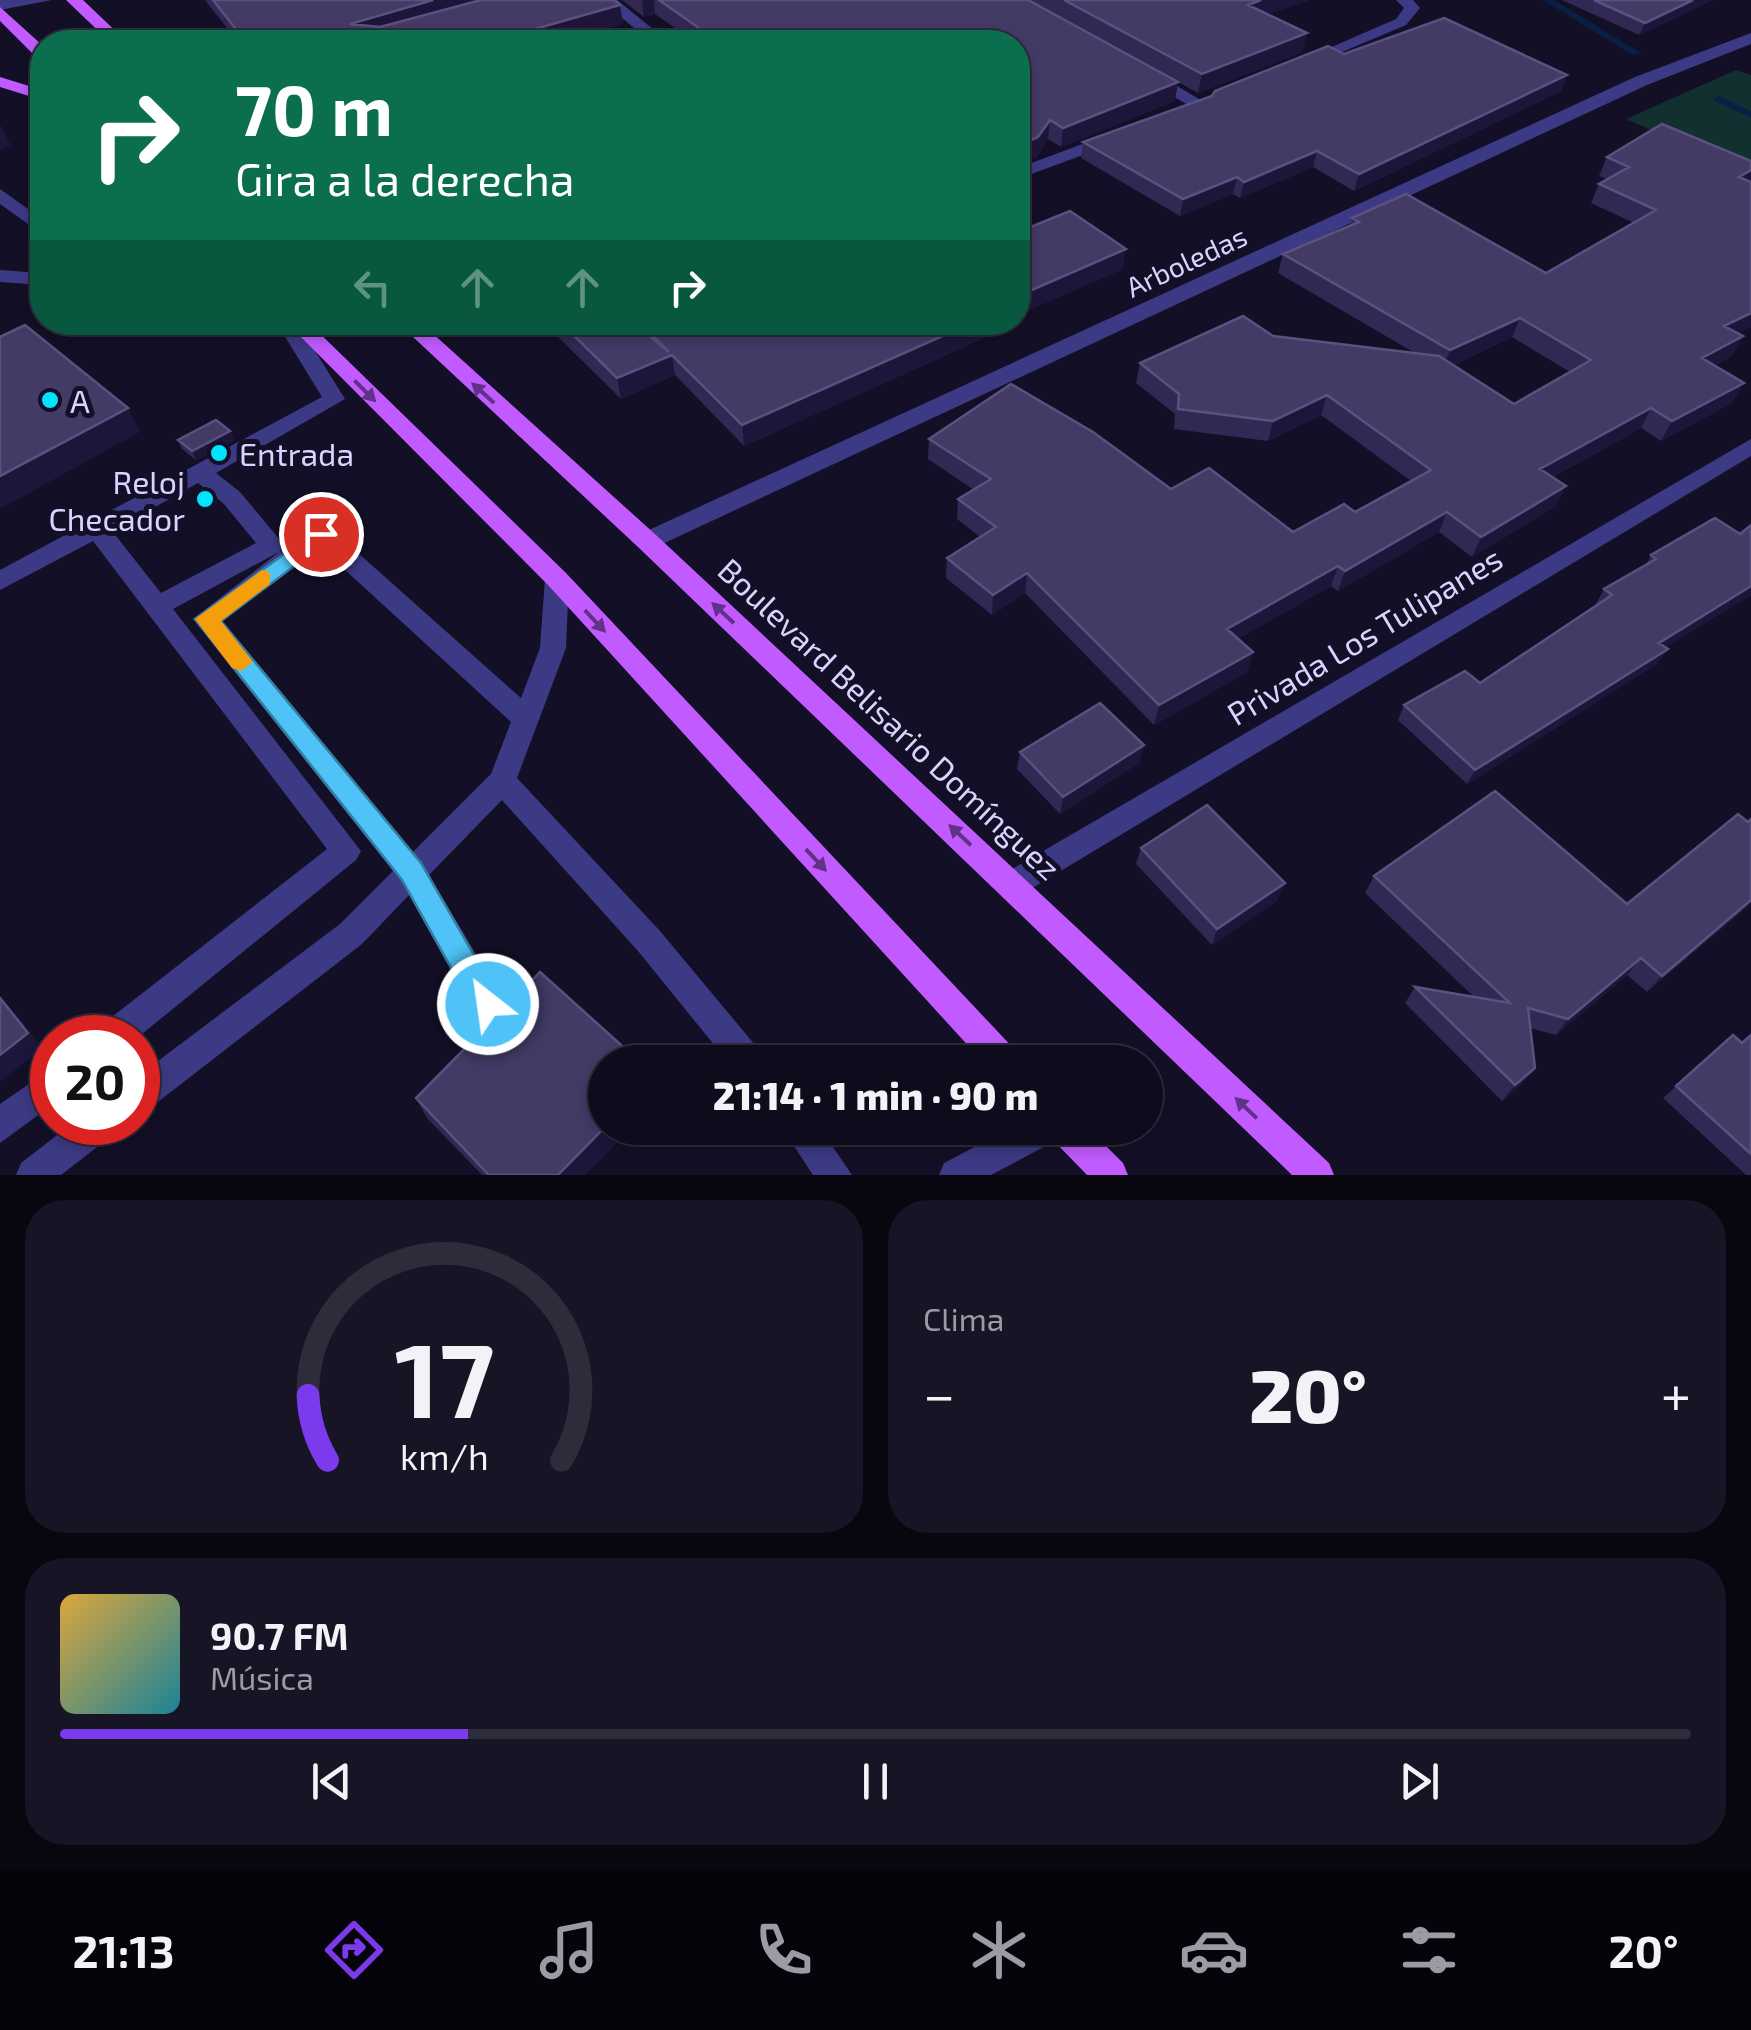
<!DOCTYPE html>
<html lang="es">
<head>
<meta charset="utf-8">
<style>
  body { margin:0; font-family:"Exo 2",sans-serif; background:#171425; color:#f1f3f6; height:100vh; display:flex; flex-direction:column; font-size:38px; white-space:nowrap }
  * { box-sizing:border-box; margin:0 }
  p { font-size:32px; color:#9b9ba3 }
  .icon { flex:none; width:55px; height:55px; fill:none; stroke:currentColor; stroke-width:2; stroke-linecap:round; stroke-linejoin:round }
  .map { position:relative; height:1175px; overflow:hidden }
  .details { display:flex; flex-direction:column; gap:25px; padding:25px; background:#08060f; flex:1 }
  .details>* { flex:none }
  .guide { position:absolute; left:30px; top:30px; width:1000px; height:305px; border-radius:40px; box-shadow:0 5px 15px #0003,0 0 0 2px #2e2b3b; background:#0b6e4f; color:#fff; overflow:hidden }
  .speed { position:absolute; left:30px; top:1015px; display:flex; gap:20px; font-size:50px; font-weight:700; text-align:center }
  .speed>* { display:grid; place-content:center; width:130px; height:130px; border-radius:50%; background:#0e0b1c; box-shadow:0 5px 15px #0003,0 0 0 2px #2e2b3b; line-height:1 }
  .speed .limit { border:15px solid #d22; background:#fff; color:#111 }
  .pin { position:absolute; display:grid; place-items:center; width:85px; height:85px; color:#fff; margin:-42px; border:5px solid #fff; border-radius:50%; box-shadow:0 2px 10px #0007 }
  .me { position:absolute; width:110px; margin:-55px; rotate:330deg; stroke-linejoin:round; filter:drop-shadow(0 0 8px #0008) }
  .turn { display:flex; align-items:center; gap:35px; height:210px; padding:0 40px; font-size:45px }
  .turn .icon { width:130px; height:130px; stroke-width:2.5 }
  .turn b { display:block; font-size:70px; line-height:85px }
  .lanes { display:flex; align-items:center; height:95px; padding:0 40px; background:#0003; justify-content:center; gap:50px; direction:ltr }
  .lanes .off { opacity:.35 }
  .big { font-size:75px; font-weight:800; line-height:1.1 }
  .details .widget { flex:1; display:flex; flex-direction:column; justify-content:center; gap:15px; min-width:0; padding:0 35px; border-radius:40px; background:#171425 }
  .details .dial { align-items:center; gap:0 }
  .dial svg { height:260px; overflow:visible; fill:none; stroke:#2e2b3b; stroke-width:7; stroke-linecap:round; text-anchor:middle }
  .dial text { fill:#f1f3f6; stroke:none }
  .song { display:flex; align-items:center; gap:30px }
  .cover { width:120px; height:120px; border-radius:15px; background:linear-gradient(135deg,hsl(40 70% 55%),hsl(190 70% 35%)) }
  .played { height:10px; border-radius:5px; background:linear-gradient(90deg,#7c3aed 25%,#2e2b3b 25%) }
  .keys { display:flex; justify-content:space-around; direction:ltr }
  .heat { display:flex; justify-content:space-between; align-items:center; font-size:55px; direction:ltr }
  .details .tiles { flex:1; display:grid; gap:25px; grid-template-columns:1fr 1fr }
  .widget:last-child { grid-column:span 2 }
  .trip { position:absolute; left:588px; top:1045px; width:575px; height:100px; border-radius:50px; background:#0e0b1c; box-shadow:0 5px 15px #0003,0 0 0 2px #2e2b3b; font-weight:800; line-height:100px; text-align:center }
  .dock { display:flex; height:160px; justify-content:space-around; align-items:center; background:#06040b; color:#9b9ba3 }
  .dock .icon { width:70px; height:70px }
  .dock .on { color:#7c3aed }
  .dock b { font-size:45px; color:#f1f3f6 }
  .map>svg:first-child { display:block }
</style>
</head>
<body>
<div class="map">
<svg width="1751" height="1175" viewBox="0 0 1751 1175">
  <rect width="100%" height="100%" fill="#130f26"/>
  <path fill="#12302f" d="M 1736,70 L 1751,75 L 1751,174 L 1626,119 Z"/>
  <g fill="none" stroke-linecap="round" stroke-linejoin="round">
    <path fill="#0a1f44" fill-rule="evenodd" d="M 1543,0 L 1554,0 L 1641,53 L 1633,55 Z
      M 1719,96 L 1751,111 L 1751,118 L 1715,101 L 1714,99 Z"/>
    <path fill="#3d3a85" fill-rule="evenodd" d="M 0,0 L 52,0 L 0,10 Z
      M 599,0 L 617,0 L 669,42 L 652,42 Z
      M 1396,0 L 1413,0 L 1420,8 L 1406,25 L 1309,66 L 1295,63 L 1396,19 L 1404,8 Z
      M 1751,33 L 1751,44 L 1647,85 L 656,547 L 638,547 L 635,541 L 638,535 L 1635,77 Z
      M 1145,74 L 1157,74 L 1209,105 L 1195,109 L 1145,80 Z
      M 1112,133 L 1121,138 L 1118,142 L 1018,179 L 1018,168 Z
      M 0,189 L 42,219 L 42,234 L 0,204 Z
      M 0,270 L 42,273 L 42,285 L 0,282 Z
      M 276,322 L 297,322 L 345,399 L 216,473 L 240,492 L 280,540 L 283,546 L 280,552 L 312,528 L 330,528 L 521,698 L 540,648 L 545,579 L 548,573 L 566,573 L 569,579 L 566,648 L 517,778 L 660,931 L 760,1051 L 764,1062 L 728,1062 L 638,951 L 502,800 L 429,875 L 519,1027 L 523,1038 L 519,1049 L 507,1053 L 495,1049 L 409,895 L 362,944 L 150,1108 L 138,1112 L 138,1076 L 340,924 L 393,871 L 193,619 L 279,552 L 173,609 L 361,851 L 356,860 L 137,1038 L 95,1038 L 99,1027 L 327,849 L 93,541 L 0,590 L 0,570 L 322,397 ZM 198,483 L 224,504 L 256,543 L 161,593 L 112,531 ZM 320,547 L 511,722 L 491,774 L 413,852 L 222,621 Z
      M 1751,439 L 1751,456 L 1024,893 L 1013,897 L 1002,893 L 998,884 L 1002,875 Z
      M 52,1068 L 52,1105 L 0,1143 L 0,1104 Z
      M 74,1122 L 119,1122 L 114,1134 L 61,1175 L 16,1175 L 21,1163 Z
      M 782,1128 L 820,1128 L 852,1175 L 813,1175 Z
      M 1011,1128 L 1062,1128 L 1057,1140 L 991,1175 L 939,1175 L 944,1163 Z"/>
    <path fill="#c25bff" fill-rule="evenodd" d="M 66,0 L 83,0 L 127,42 L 110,42 Z
      M 0,7 L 42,45 L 42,59 L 36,57 L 0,21 Z
      M 0,77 L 42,90 L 42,100 L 0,87 Z
      M 286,322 L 308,322 L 566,573 L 1016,1051 L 1020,1062 L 983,1062 L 548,585 Z
      M 397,322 L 420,322 L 656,535 L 1329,1163 L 1334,1175 L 1292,1175 L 638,547 Z
      M 1048,1128 L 1088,1128 L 1123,1163 L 1128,1175 L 1087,1175 L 1053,1140 Z"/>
  </g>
  <path fill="#312854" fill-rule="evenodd" d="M 205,0 L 614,0 L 623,24 L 557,42 L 238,42 Z
    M 622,0 L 1028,0 L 1175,101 L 1061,147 L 1048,139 L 1037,157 L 1022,163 L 1020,182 L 1018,187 L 1018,42 L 695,42 L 655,14 L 644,17 Z
    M 1029,0 L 1309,0 L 1268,14 L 1303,52 L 1198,93 Z
    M 1562,0 L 1713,0 L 1639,35 Z
    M 1344,54 L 1567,75 L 1561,91 L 1354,191 L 1313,167 L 1240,198 L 1233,194 L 1180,216 L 1081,158 L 1083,142 Z
    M 1607,157 L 1751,161 L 1751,327 L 1738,333 L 1743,336 L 1732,356 L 1714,366 L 1732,403 L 1661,441 L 1641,428 L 1553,477 L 1556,506 L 1472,557 L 1439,532 L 1338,591 L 1331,586 L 1238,639 L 1253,652 L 1247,672 L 1154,725 L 1025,593 L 992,615 L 946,578 L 947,558 L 980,537 L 957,519 L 958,499 L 974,490 L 928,459 L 929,439 L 1171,489 L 1293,532 L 1355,512 L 1411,481 L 1321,415 L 1268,441 L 1174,429 L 1175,414 L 1136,383 L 1140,363 L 1273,336 L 1415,353 L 1278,273 L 1283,254 L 1350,226 L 1352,218 L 1546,273 L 1634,223 L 1591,203 L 1599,184 L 1607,179 L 1599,176 ZM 1512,337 L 1570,372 L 1514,404 L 1453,365 Z
    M 543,322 L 633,322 L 646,334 L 646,329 L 660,322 L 1001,322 L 998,324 L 997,332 L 744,446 L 675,375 L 621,399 Z
    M 178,440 L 234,440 L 196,460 L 182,449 Z
    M 1651,555 L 1751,595 L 1665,647 L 1658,663 L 1467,784 L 1398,720 L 1404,705 L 1480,683 L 1598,605 L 1596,604 L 1604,589 L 1646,565 Z
    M 1144,745 L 1139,763 L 1060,814 L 1017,769 L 1020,752 Z
    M 1751,819 L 1751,904 L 1647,992 L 1627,975 L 1556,1035 L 1530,1028 L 1522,1084 L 1502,1101 L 1405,1003 L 1415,987 L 1474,997 L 1365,893 L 1374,876 L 1627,904 Z
    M 1141,848 L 1278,900 L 1212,945 L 1136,864 Z
    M 1751,1035 L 1751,1175 L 1746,1175 L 1663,1098 L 1676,1086 L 1742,1043 Z
    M 416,1098 L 605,1128 L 631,1128 L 585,1175 L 482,1175 L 427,1118 Z"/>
  <path fill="#1d163a" d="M 433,0 L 498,0 L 355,42 L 350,24 Z
    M 642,0 L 654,0 L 655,14 L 644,17 Z
    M 1261,0 L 1309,0 L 1244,23 L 1248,5 Z
    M 1693,0 L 1713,0 L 1639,35 L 1645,23 Z
    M 620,5 L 623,24 L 557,42 L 489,42 Z
    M 1307,33 L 1303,52 L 1198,93 L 1202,74 Z
    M 1567,75 L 1561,91 L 1354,191 L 1359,174 Z
    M 1178,82 L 1175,101 L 1061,147 L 1063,128 Z
    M 1050,120 L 1048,139 L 1037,157 L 1022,163 L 1020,182 L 1018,187 L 1018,146 Z
    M 0,124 L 11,146 L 0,150 Z
    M 1317,151 L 1313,167 L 1240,198 L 1244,182 Z
    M 1751,170 L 1751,184 L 1739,177 Z
    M 1237,177 L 1233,194 L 1180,216 L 1183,199 Z
    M 1126,249 L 1122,270 L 1018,315 L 1018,296 Z
    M 1751,313 L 1751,327 L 1713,346 L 1724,326 Z
    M 1520,318 L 1512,337 L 1443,369 L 1450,350 Z
    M 974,322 L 1001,322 L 998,324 L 997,332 L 744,446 L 742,425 Z
    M 1743,336 L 1732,356 L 1691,378 L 1702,358 Z
    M 672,355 L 675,375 L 621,399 L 617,378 Z
    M 1744,383 L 1732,403 L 1661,441 L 1672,421 Z
    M 1327,395 L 1321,415 L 1268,441 L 1273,421 Z
    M 128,408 L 140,432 L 0,509 L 0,476 Z
    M 1651,408 L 1641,428 L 1531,489 L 1540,469 Z
    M 230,431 L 234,440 L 196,460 L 192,451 Z
    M 1566,486 L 1556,506 L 1472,557 L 1481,537 Z
    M 1447,512 L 1439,532 L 1338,591 L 1345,571 Z
    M 1338,566 L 1331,586 L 1221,649 L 1227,629 Z
    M 1027,573 L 1025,593 L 992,615 L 993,595 Z
    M 1751,586 L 1751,595 L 1650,657 L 1659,643 Z
    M 1668,649 L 1658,663 L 1467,784 L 1475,770 Z
    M 1253,652 L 1247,672 L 1154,725 L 1159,705 Z
    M 1144,745 L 1139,763 L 1060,814 L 1063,797 Z
    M 1285,883 L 1278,900 L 1212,945 L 1217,929 Z
    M 1751,900 L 1751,904 L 1647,992 L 1662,976 Z
    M 1641,958 L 1627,975 L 1556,1035 L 1568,1019 Z
    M 0,995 L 43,1048 L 0,1082 Z
    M 1535,1068 L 1522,1084 L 1502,1101 L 1515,1085 Z
    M 605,1127 L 631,1128 L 585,1175 L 558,1175 Z"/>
  <path fill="#433a66" stroke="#5a527e" stroke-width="2.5" d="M 213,0 L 433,0 L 350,24 L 380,27 L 481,0 L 614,0 L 620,5 L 489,42 L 246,42 Z
    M 659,0 L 1028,0 L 1178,82 L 1063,128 L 1050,120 L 1038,137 L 1018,146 L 1018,42 L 719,42 Z
    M 1064,0 L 1261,0 L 1248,5 L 1307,33 L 1202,74 Z
    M 1594,0 L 1693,0 L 1645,23 Z
    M 1444,18 L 1567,75 L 1359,174 L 1317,151 L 1244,182 L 1237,177 L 1183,199 L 1083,142 L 1212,96 L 1215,91 L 1328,46 L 1344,54 Z
    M 1662,124 L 1751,161 L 1751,170 L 1739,177 L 1751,182 L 1751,313 L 1724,326 L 1743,336 L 1702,358 L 1744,383 L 1672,421 L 1651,408 L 1540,469 L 1566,486 L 1481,537 L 1447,512 L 1345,571 L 1338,566 L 1227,629 L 1253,652 L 1159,705 L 1027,573 L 993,595 L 947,558 L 996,527 L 958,499 L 991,479 L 929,439 L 1011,384 L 1093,432 L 1171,489 L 1209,468 L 1293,532 L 1344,504 L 1355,512 L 1431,470 L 1327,395 L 1273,421 L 1178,409 L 1179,394 L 1140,363 L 1243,316 L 1273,336 L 1439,356 L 1514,404 L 1591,360 L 1520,318 L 1450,350 L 1283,254 L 1359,222 L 1352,218 L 1406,194 L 1546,273 L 1656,210 L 1599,184 L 1629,167 L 1607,157 Z
    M 1070,211 L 1126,249 L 1018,296 L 1018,232 Z
    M 560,322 L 587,322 L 587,324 L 604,325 L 611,322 L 633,322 L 669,352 L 646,329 L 660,322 L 974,322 L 742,425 L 672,355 L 617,378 Z
    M 25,325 L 128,408 L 0,476 L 0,337 Z
    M 216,420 L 230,431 L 192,451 L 178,440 Z
    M 1715,518 L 1740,534 L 1751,525 L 1751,586 L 1659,643 L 1668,649 L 1475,770 L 1404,705 L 1465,671 L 1480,683 L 1612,595 L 1604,589 L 1656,559 L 1651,555 Z
    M 1100,703 L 1144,745 L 1063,797 L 1020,752 Z
    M 1495,791 L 1627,904 L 1738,814 L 1748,822 L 1751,819 L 1751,900 L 1662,976 L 1641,958 L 1568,1019 L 1528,1008 L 1535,1068 L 1515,1085 L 1415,987 L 1510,1003 L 1374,876 Z
    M 1207,805 L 1285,883 L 1217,929 L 1141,848 Z
    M 540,972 L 640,1062 L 605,1062 L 605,1127 L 558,1175 L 489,1175 L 416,1098 L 483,1030 L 499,1035 L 513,1029 L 518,1015 L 512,1001 Z
    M 0,998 L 28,1033 L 0,1055 Z
    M 1733,1035 L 1742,1043 L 1751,1035 L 1751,1154 L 1676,1086 Z"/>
  <defs><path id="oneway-solid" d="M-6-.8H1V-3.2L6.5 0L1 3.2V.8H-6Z" transform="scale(2.5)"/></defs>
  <g fill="#623188">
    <use href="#oneway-solid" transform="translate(365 391) rotate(45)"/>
    <use href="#oneway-solid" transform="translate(483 393) rotate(-138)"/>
    <use href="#oneway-solid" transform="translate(723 613) rotate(-137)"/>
    <use href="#oneway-solid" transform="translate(595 621) rotate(47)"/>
    <use href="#oneway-solid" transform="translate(960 835) rotate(-137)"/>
    <use href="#oneway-solid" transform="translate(816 860) rotate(47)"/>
    <use href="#oneway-solid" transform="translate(1246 1108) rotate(-136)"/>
  </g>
  <path fill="#4fc3f7" stroke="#337fa1" stroke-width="2.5" d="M 321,527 L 332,534 L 329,540 L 221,621 L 421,863 L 502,1004 L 498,1014 L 488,1018 L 477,1014 L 402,880 L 195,619 Z"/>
  <path fill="#f59e0b" d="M 262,570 L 270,572 L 270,584 L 221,621 L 253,662 L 241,671 L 232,668 L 195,619 Z"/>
  <g fill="#00e5ff" stroke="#130f26" stroke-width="4">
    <circle cx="50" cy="400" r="10"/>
    <circle cx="219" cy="453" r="10"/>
    <circle cx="205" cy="499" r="10"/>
  </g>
  <g text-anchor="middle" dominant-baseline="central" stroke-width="10" stroke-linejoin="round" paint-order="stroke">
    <g font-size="28" fill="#d9d4ff" stroke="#130f26">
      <text transform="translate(1186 261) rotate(-25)">Arboledas</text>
    </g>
    <g font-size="32" fill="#d9d4ff" stroke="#130f26" text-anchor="start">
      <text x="70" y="400">A</text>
      <text x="239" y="453">Entrada</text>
      <text x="185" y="481" text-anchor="end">Reloj<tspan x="185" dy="37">Checador</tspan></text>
    </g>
    <g font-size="32" fill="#d9d4ff" stroke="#130f26">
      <text transform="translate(1364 635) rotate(-31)">Privada Los Tulipanes</text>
      <text transform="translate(890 718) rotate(43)">Boulevard Belisario Domínguez</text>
    </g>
  </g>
</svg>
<div class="speed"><div class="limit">20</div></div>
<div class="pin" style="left:321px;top:534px;background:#d93025"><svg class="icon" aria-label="arrive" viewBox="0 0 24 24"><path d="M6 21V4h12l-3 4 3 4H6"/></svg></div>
<svg class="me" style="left:488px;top:1004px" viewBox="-20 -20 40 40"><circle r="17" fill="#4fc3f7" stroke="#fff" stroke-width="3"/><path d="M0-11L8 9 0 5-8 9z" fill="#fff"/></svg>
<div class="trip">21:14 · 1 min · 90 m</div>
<div class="guide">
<div class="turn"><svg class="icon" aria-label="right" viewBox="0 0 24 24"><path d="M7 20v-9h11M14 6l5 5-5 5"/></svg><div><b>70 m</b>Gira a la derecha</div></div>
<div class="lanes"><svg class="icon off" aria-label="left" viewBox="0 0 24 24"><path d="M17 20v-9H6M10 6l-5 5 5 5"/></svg><svg class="icon off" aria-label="ahead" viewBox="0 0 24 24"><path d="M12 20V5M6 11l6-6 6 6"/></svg><svg class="icon off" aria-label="ahead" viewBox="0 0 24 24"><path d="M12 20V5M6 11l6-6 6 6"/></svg><svg class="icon" aria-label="right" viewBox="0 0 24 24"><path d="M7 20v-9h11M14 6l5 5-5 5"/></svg></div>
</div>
</div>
<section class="details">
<div class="tiles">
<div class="widget dial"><svg viewBox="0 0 100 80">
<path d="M14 69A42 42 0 1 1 86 69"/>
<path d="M14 69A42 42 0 0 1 8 49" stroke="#7c3aed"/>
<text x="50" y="56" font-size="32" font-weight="700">17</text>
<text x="50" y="72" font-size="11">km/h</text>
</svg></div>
<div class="widget"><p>Clima</p>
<div class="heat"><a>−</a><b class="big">20°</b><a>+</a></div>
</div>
<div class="widget">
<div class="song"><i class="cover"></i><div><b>90.7 FM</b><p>Música</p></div></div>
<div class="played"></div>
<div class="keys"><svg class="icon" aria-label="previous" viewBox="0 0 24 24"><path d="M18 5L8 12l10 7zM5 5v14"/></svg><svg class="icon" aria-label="pause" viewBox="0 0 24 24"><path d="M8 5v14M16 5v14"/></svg><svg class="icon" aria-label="next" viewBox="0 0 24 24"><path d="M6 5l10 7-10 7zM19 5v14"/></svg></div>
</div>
</div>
</section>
<nav class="dock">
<b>21:13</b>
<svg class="icon on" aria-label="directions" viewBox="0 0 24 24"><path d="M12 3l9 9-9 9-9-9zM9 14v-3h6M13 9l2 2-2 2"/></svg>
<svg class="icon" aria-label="music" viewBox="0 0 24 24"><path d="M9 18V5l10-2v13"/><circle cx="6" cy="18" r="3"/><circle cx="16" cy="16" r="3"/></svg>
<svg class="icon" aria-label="phone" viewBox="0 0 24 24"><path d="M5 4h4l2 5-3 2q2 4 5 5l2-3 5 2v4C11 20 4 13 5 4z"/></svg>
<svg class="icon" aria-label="climate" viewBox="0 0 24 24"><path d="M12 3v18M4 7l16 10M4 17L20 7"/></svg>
<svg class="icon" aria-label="car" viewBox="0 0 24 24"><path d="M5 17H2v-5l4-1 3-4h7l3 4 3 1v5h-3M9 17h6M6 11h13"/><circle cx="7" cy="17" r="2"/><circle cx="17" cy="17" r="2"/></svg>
<svg class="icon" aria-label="filters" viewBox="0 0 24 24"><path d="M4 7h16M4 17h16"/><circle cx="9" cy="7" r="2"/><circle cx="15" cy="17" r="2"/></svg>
<b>20°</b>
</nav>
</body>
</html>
